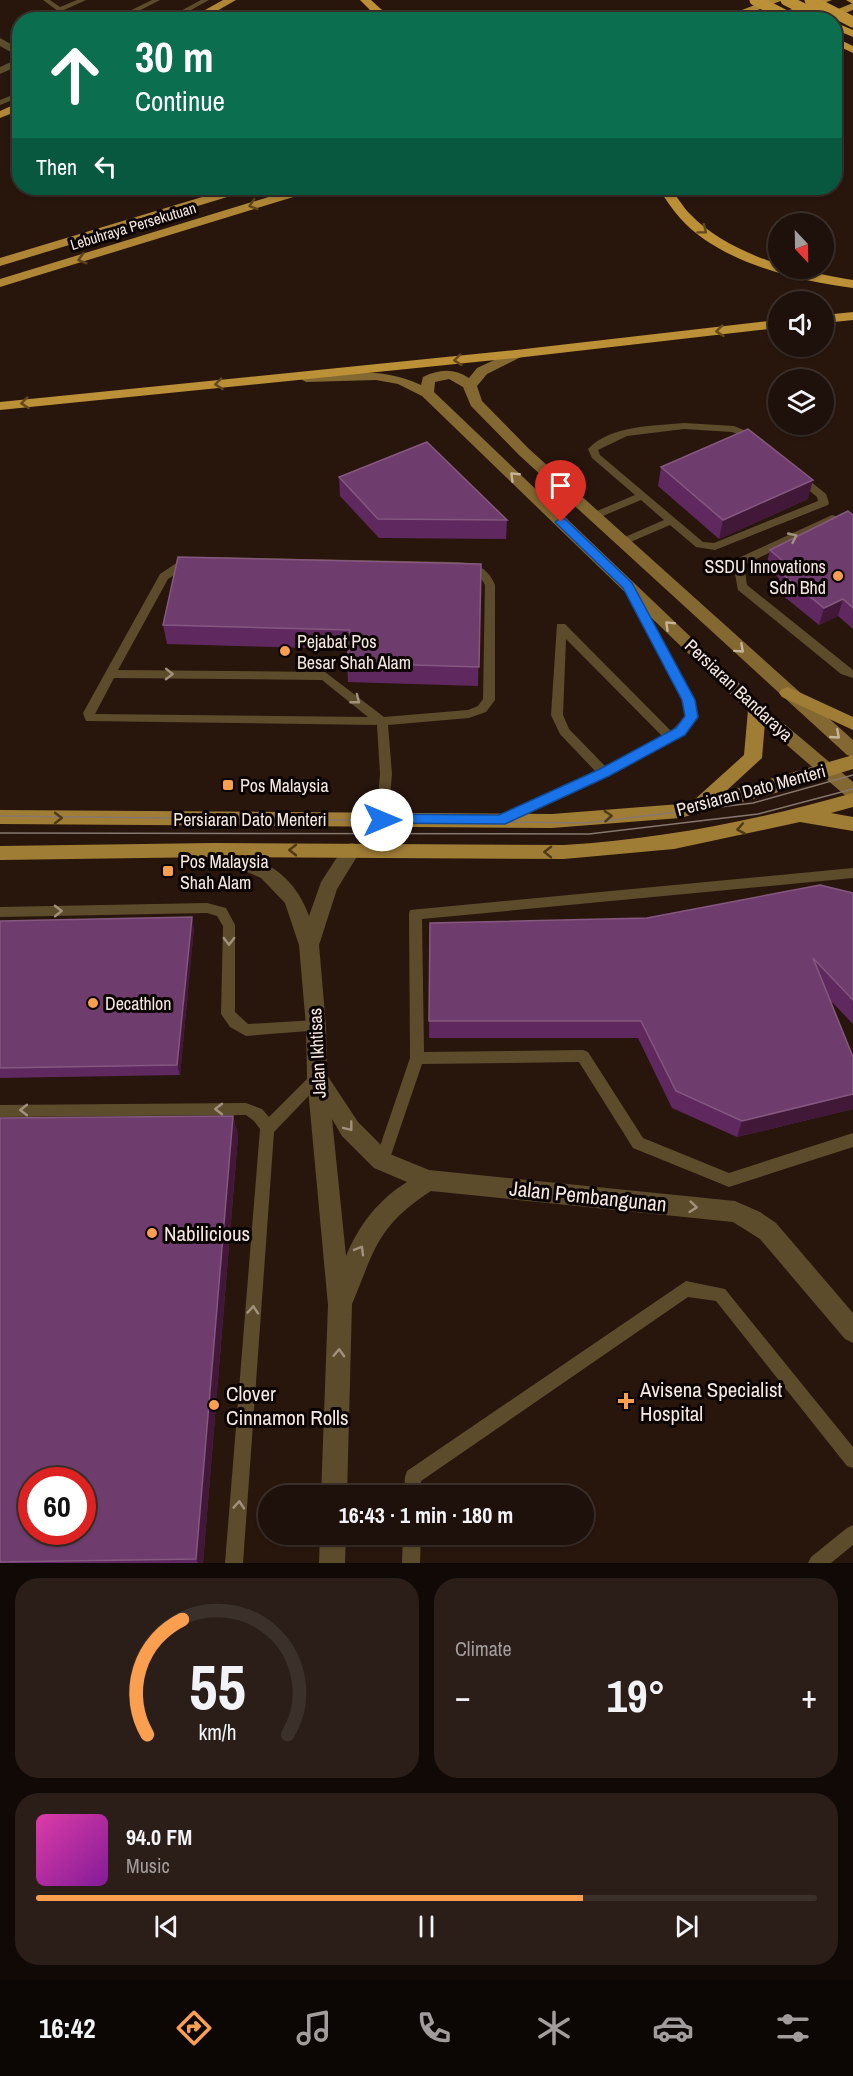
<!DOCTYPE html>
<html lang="en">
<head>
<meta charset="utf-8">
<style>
  body { margin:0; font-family:"Archivo Narrow",sans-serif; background:#2b1e18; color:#f1f3f6; height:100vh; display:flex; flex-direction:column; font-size:22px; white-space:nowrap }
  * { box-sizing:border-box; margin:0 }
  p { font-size:20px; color:#a19d9c }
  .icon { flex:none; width:33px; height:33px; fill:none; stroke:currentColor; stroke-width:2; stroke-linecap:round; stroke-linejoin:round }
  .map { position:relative; height:1563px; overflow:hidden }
  .drawer { display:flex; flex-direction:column; gap:15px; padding:15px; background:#100906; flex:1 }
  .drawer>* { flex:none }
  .hud { position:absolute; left:12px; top:12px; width:830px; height:183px; border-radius:24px; box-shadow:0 2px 4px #0004,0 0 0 2px #3c302b; background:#0b6e4f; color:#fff; overflow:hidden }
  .needle { width:39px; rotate:158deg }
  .fabs { position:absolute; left:768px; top:213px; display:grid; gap:12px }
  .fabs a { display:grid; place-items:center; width:66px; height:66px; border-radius:50%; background:#1e100a; box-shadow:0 2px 4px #0004,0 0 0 2px #3c302b; font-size:30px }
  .speed { position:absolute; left:18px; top:1467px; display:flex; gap:12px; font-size:30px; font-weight:700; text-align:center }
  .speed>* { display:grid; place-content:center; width:78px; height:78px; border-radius:50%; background:#1e100a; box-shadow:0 2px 4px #0004,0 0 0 2px #3c302b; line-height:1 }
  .speed .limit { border:9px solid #d22; background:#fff; color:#111 }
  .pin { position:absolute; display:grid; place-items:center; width:51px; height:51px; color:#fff; margin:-62px -26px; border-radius:50% 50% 50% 0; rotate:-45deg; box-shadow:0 0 6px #0007 }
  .pin .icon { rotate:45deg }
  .me { position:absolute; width:66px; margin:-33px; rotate:90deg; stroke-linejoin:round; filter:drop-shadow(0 0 4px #0008) }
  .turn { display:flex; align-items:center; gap:21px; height:126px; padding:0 24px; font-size:27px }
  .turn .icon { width:78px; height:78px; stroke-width:2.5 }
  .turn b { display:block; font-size:42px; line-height:51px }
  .then { display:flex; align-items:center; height:57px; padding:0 24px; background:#0003; gap:12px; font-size:22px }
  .big { font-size:45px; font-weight:700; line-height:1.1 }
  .drawer .tile { flex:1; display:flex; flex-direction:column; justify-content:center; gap:9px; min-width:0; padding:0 21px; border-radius:24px; background:#2b1e18 }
  .drawer .dial { align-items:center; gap:0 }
  .dial svg { height:156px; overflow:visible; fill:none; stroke:#3c302b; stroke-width:7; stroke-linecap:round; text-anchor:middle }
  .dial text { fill:#f1f3f6; stroke:none }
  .song { display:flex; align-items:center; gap:18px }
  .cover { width:72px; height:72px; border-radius:9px; background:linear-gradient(135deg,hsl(320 70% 55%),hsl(290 70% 35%)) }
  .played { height:6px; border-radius:3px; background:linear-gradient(90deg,#fa9f4f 70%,#3c302b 70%) }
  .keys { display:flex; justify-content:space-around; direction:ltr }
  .heat { display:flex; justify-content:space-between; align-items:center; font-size:33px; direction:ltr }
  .drawer .tiles { flex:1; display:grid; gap:15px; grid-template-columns:1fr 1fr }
  .tile:last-child { grid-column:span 2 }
  .trip { position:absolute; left:258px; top:1485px; width:336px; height:60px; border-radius:30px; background:#1e100a; box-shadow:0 2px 4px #0004,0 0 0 2px #3c302b; font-weight:700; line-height:60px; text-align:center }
  .dock { display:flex; height:96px; justify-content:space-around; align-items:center; background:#0c0604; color:#a19d9c }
  .dock .icon { width:42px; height:42px }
  .dock .active { color:#fa9f4f }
  .dock b { font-size:27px; color:#f1f3f6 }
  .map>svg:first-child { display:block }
</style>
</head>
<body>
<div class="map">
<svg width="853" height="1563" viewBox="0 0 853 1563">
  <rect width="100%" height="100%" fill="#28160d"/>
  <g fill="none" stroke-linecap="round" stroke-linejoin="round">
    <path fill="#5d4c2c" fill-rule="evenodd" d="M 43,0 L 50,0 L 60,7 L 77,0 L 86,0 L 64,10 L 78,20 L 70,20 Z
      M 152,0 L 160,0 L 121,20 L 111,20 Z
      M 201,0 L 209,0 L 173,20 L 164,20 Z
      M 20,92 L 20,97 L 0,105 L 0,100 Z
      M 684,423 L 734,426 L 751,433 L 826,494 L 829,503 L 828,505 L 715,550 L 696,547 L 670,525 L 626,544 L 618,544 L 617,542 L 618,540 L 664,520 L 641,500 L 598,518 L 590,518 L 590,514 L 635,495 L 592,458 L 588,449 C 611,425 653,426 684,423 ZM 684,429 L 732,432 L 745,437 L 817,497 L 818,501 L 714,543 L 703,542 L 600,455 L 598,450 L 627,436 Z
      M 832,515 L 853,521 L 853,527 L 833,522 L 744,565 L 747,585 L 853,670 L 853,678 L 841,674 L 738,590 L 733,563 L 734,560 Z
      M 204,557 L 456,562 C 475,563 488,567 495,585 L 495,700 L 486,712 L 469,718 L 388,725 L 392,774 L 388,820 L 386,823 L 378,823 L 376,820 L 380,774 L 377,725 L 86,721 L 83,713 L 160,574 L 178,562 ZM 204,565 L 442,569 C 459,569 477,567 485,585 L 483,699 L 478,706 L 468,710 L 384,717 L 325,672 L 118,670 L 168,579 L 185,568 ZM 114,678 L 322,680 L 368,717 L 95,714 Z
      M 631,588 L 636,592 L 694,701 L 698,717 C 686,736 666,744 647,755 C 601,781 553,802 505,823 L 497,823 L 495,820 L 497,817 L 596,772 L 560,734 L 551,715 L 557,624 L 565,624 L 671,731 L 686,716 L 682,701 L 626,592 ZM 566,639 L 662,736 L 606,767 L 569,729 L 563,715 Z
      M 853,868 L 853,878 L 422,919 L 424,1052 L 583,1050 L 588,1052 L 643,1138 L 729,1173 L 853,1133 L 853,1147 L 729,1187 L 633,1148 L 579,1062 L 422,1064 L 389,1161 L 387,1166 L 382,1168 L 377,1166 L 375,1161 L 410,1058 L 409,914 L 410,910 Z
      M 207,903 L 226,908 L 235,925 L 235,1012 L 248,1024 L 316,1020 L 321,1022 L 323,1026 L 321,1030 L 246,1036 L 230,1027 L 221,1014 L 223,926 L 217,916 L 207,913 L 0,917 L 0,907 Z
      M 317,1072 L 322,1074 L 324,1078 L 322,1082 L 274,1132 L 243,1563 L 225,1563 L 260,1129 L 254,1121 L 246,1115 L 0,1117 L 0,1105 L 246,1103 L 262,1109 L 269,1117 L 312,1074 Z
      M 686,1281 L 725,1289 L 853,1447 L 853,1468 L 847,1466 L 716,1301 L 688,1297 L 421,1481 L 420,1496 L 404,1496 L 405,1477 L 407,1471 Z
      M 853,1525 L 853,1545 L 831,1563 L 808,1563 L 811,1557 L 847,1528 Z
      M 403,1534 L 421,1534 L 420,1563 L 402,1563 Z"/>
    <path fill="#5d4c2c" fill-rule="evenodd" d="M 0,38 L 20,49 L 20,57 L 0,46 Z
      M 20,58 L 20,65 L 0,74 L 0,67 Z
      M 214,843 C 258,857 293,870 309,916 L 321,882 L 345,845 L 352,843 L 359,845 L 361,850 L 337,889 L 319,945 L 326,1026 L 327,1075 L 358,1122 L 390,1154 L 429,1170 L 735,1201 L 760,1212 L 776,1223 L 853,1313 L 853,1343 L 845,1339 L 760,1239 L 733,1222 L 431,1191 C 377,1226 375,1249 352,1304 L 347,1496 L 321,1496 L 328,1305 L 307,1078 L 306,1026 L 299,945 L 285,903 L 261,878 L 207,855 L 205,850 L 207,845 ZM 332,1119 L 342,1136 L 374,1168 L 407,1182 C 378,1200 359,1225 346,1256 Z
      M 320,1534 L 346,1534 L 345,1563 L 319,1563 Z"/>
    <path fill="#836832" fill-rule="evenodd" d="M 516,350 L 521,351 L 523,354 L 521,357 L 487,374 L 477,386 L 482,401 L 529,449 L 853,740 L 853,757 L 847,755 L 519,455 L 471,406 L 463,387 L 449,379 L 435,382 L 434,392 L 763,706 L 853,782 L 853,799 L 847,797 L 751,714 L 422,396 L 398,384 L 376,380 L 306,382 L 299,378 L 306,374 C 345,373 384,367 421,385 L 423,377 C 439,369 454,368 469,378 L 477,368 Z"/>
    <path fill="#a07d35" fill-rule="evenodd" d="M 788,687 L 853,717 L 853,730 L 782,697 L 779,693 L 782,689 Z
      M 757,704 L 763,706 L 766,710 L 762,758 L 725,792 L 853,755 L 853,769 L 772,794 L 680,818 L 552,828 L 0,824 L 0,810 L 552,814 L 680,804 L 693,801 L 744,755 L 748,710 L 751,706 Z
      M 853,793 L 853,807 L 831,813 L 853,817 L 853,831 L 800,822 L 674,849 L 564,859 L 214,857 L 0,860 L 0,846 L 214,843 L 564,845 C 663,839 758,820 853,793 Z"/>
    <path fill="#ae8636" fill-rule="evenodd" d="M 223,0 L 236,0 L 201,20 L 187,20 Z
      M 768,0 L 783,0 L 732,20 L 716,20 Z
      M 817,0 L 832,0 L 779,20 L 762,20 Z
      M 853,3 L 853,10 L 827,20 L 811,20 Z
      M 20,102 L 20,110 L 0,118 L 0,111 Z
      M 232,188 L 249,188 L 247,191 L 0,266 L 0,258 Z
      M 298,188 L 315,188 L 313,191 L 0,287 L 0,279 Z"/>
    <path fill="#bb9037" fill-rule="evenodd" d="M 360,0 L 371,0 L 393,20 L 380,20 Z
      M 846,0 L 853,0 L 853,4 Z
      M 834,22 L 853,30 L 853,37 L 834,29 Z
      M 834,37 L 853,46 L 853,53 L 834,44 Z
      M 658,188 L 670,188 C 677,196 682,206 690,214 C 713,238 747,254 778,264 L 778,268 C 804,268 828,277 853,280 L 853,288 C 797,281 719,262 680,218 C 672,209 665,198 658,188 Z
      M 853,312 L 853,320 L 824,323 L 824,315 Z
      M 778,320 L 778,328 L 516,358 L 0,410 L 0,402 L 516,350 Z"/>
    <path stroke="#86776f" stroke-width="1.5" d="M 0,816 L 585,823 L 753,803 L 853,775
      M 0,833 L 589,834 L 758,814 L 853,789"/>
    <path stroke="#bb9037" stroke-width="11" d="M 755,0 L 794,20
      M 786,0 L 820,17
      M 810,0 L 853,22"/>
  </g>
  <path fill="#5f285f" d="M 661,467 L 808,499 L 719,539 L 658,486 Z
    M 339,477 L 507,520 L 506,539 L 379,538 L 340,496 Z
    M 853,515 L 853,629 L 838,616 L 819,625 L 776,590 L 779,578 L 766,567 L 770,550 Z
    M 481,564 L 478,686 L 348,682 L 347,663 L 348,649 L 167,644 L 163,625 Z
    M 853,893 L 853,1024 L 830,1000 L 853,1057 L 853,1109 L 737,1137 L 672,1108 L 638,1038 L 429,1038 L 430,923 L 647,918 Z
    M 0,921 L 194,927 L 180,1075 L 0,1078 Z
    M 233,1116 L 238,1136 L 203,1563 L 0,1563 L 0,1118 Z"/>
  <path fill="#421838" d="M 813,480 L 808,499 L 719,539 L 723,520 Z
    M 843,599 L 838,616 L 819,625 L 824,608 Z
    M 192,917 L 194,927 L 180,1075 L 177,1065 Z
    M 853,1094 L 853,1109 L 737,1137 L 742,1121 Z
    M 233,1116 L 238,1136 L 203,1563 L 198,1563 L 196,1559 Z"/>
  <path fill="#6f3d6d" stroke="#84587f" stroke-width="1.5" fill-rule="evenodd" d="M 748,429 L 813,480 L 723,520 L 661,467 Z
    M 427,442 L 507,520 L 378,519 L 339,477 Z
    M 848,511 L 853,515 L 853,608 L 843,599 L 824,608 L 781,573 L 791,568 L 770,550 Z
    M 178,557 L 481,564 L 479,667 L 347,663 L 350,630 L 163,625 Z
    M 820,885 L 853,893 L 853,1000 L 813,958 L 853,1057 L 853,1094 L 742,1121 L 676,1091 L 641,1021 L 429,1021 L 430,923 L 647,918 Z
    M 192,917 L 177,1065 L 0,1068 L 0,921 Z
    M 233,1116 L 196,1559 L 0,1562 L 0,1118 ZM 32,1480 L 82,1480 L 82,1532 L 32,1532 Z"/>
  <defs><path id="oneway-chevron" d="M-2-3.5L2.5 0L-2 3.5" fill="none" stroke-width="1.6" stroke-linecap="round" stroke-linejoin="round" transform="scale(1.5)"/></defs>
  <g stroke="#5c451c">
    <use href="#oneway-chevron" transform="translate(253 205) rotate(162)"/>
    <use href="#oneway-chevron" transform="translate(82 259) rotate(164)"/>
  </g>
  <g stroke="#634a1c">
    <use href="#oneway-chevron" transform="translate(703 230) rotate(37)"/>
    <use href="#oneway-chevron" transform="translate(720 331) rotate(174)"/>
    <use href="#oneway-chevron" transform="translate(458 360) rotate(174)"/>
    <use href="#oneway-chevron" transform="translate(219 384) rotate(174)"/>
    <use href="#oneway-chevron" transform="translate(25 403) rotate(174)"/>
  </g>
  <g stroke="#c7b59b">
    <use href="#oneway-chevron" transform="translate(514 476) rotate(-136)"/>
    <use href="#oneway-chevron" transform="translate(669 625) rotate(-136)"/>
    <use href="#oneway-chevron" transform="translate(740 649) rotate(42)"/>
    <use href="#oneway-chevron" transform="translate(836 735) rotate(41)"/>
  </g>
  <g stroke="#a1927d">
    <use href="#oneway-chevron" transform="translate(793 537) rotate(-25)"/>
    <use href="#oneway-chevron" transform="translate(169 674) rotate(1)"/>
    <use href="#oneway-chevron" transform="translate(356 700) rotate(38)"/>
    <use href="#oneway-chevron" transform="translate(58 911) rotate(-1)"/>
    <use href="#oneway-chevron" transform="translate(229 941) rotate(90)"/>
    <use href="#oneway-chevron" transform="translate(219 1109) rotate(180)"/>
    <use href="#oneway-chevron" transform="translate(24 1110) rotate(180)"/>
    <use href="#oneway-chevron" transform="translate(349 1127) rotate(52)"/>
    <use href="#oneway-chevron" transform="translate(693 1207) rotate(6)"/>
    <use href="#oneway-chevron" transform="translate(360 1250) rotate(-60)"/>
    <use href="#oneway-chevron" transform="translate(253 1310) rotate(-86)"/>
    <use href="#oneway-chevron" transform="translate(339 1353) rotate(-88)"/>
    <use href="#oneway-chevron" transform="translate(239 1505) rotate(-86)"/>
  </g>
  <g stroke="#4e3a19">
    <use href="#oneway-chevron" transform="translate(608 816) rotate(-4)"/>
    <use href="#oneway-chevron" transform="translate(58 818)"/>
    <use href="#oneway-chevron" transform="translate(741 829) rotate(170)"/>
    <use href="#oneway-chevron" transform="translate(293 850) rotate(-180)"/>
    <use href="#oneway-chevron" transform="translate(548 852) rotate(-179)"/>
  </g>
  <path fill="#1a73e8" stroke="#114b97" stroke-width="1.5" d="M 561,518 L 565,519 L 632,583 L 695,700 L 698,717 L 685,735 L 609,776 L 505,824 L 377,823 L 375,820 L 377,816 L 382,814 L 499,815 L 600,769 L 676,728 L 685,716 L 682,700 L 623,588 L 557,524 L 555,522 Z"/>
  <g fill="#fa9f4f" stroke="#0b0402" stroke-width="2">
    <circle cx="838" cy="576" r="6"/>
    <circle cx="285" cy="651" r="6"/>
    <rect x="222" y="779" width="12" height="12" rx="3"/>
    <rect x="162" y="865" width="12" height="12" rx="3"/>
    <circle cx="93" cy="1003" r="6"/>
    <circle cx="152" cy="1233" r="6"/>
    <path d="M623 1392h6v6h6v6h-6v6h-6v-6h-6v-6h6z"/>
    <circle cx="214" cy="1405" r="6"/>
  </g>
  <g text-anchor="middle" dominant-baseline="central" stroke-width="6" stroke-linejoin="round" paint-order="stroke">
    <g font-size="15" fill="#f5e8e1" stroke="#0b0402">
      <text transform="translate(133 226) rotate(-17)">Lebuhraya Persekutuan</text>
    </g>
    <g font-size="18" fill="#f5e8e1" stroke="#0b0402" text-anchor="start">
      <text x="826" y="566" text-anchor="end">SSDU Innovations<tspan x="826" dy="21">Sdn Bhd</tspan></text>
      <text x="297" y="641">Pejabat Pos<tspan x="297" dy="21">Besar Shah Alam</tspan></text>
      <text x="240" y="785">Pos Malaysia</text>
      <text x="180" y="861">Pos Malaysia<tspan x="180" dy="21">Shah Alam</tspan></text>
      <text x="105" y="1003">Decathlon</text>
    </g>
    <g font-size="18" fill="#f5e8e1" stroke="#0b0402">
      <text transform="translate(739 690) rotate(43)">Persiaran Bandaraya</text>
      <text transform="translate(751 790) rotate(-15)">Persiaran Dato Menteri</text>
      <text x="250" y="819">Persiaran Dato Menteri</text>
      <text transform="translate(317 1053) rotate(-93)">Jalan Ikhtisas</text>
    </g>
    <g font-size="21" fill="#f5e8e1" stroke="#0b0402">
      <text transform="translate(588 1196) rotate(6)">Jalan Pembangunan</text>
    </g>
    <g font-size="21" fill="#f5e8e1" stroke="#0b0402" text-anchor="start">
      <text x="164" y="1233">Nabilicious</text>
      <text x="640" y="1389">Avisena Specialist<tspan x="640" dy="24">Hospital</tspan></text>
      <text x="226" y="1393">Clover<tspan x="226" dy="24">Cinnamon Rolls</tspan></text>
    </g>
  </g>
</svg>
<div class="fabs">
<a><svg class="needle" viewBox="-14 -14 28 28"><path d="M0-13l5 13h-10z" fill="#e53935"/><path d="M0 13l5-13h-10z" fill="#a19d9c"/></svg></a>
<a><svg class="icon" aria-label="sound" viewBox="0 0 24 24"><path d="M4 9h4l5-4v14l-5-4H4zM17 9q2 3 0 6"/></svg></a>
<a><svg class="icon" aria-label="layers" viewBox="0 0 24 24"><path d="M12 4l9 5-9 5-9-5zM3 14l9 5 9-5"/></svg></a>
</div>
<div class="speed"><div class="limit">60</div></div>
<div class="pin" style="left:561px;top:522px;background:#d93025"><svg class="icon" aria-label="arrive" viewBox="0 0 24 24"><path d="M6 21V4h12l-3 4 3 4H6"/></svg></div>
<svg class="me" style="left:382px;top:820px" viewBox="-20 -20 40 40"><circle r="19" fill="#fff"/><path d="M0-13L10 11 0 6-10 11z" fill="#1a73e8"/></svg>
<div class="trip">16:43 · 1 min · 180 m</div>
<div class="hud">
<div class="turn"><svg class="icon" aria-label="ahead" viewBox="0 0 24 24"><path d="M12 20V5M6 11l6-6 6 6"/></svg><div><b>30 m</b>Continue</div></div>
<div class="then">Then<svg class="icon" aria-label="left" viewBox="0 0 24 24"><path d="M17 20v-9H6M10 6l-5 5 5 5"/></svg></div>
</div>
</div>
<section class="drawer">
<div class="tiles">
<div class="tile dial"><svg viewBox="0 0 100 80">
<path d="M14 69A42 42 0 1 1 86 69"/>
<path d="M14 69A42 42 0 0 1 32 10" stroke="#fa9f4f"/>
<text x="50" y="56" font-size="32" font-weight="700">55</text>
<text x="50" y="72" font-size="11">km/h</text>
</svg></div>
<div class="tile"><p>Climate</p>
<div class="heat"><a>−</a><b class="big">19°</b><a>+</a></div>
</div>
<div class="tile">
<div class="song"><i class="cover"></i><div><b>94.0 FM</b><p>Music</p></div></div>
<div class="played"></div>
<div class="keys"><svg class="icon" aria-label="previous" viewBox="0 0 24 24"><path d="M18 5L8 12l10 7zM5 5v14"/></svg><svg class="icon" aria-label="pause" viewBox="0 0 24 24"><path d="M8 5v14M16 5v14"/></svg><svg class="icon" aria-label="next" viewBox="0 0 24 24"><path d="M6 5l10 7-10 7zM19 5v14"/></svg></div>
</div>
</div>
</section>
<nav class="dock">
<b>16:42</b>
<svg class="icon active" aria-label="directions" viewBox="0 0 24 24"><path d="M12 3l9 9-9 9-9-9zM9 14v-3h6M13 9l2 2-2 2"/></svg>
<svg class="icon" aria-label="music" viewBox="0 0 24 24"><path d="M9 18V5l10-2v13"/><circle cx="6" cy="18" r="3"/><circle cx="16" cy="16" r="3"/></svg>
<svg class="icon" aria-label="phone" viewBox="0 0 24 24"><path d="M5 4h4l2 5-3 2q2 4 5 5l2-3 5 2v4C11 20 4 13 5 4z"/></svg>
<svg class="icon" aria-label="climate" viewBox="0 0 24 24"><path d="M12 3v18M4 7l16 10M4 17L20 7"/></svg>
<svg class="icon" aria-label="car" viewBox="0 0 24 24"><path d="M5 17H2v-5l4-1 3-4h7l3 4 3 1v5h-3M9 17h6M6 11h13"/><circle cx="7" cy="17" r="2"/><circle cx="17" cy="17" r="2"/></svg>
<svg class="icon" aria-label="filters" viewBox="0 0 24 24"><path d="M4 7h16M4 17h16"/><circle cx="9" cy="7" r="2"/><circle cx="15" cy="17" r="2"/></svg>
</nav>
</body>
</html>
